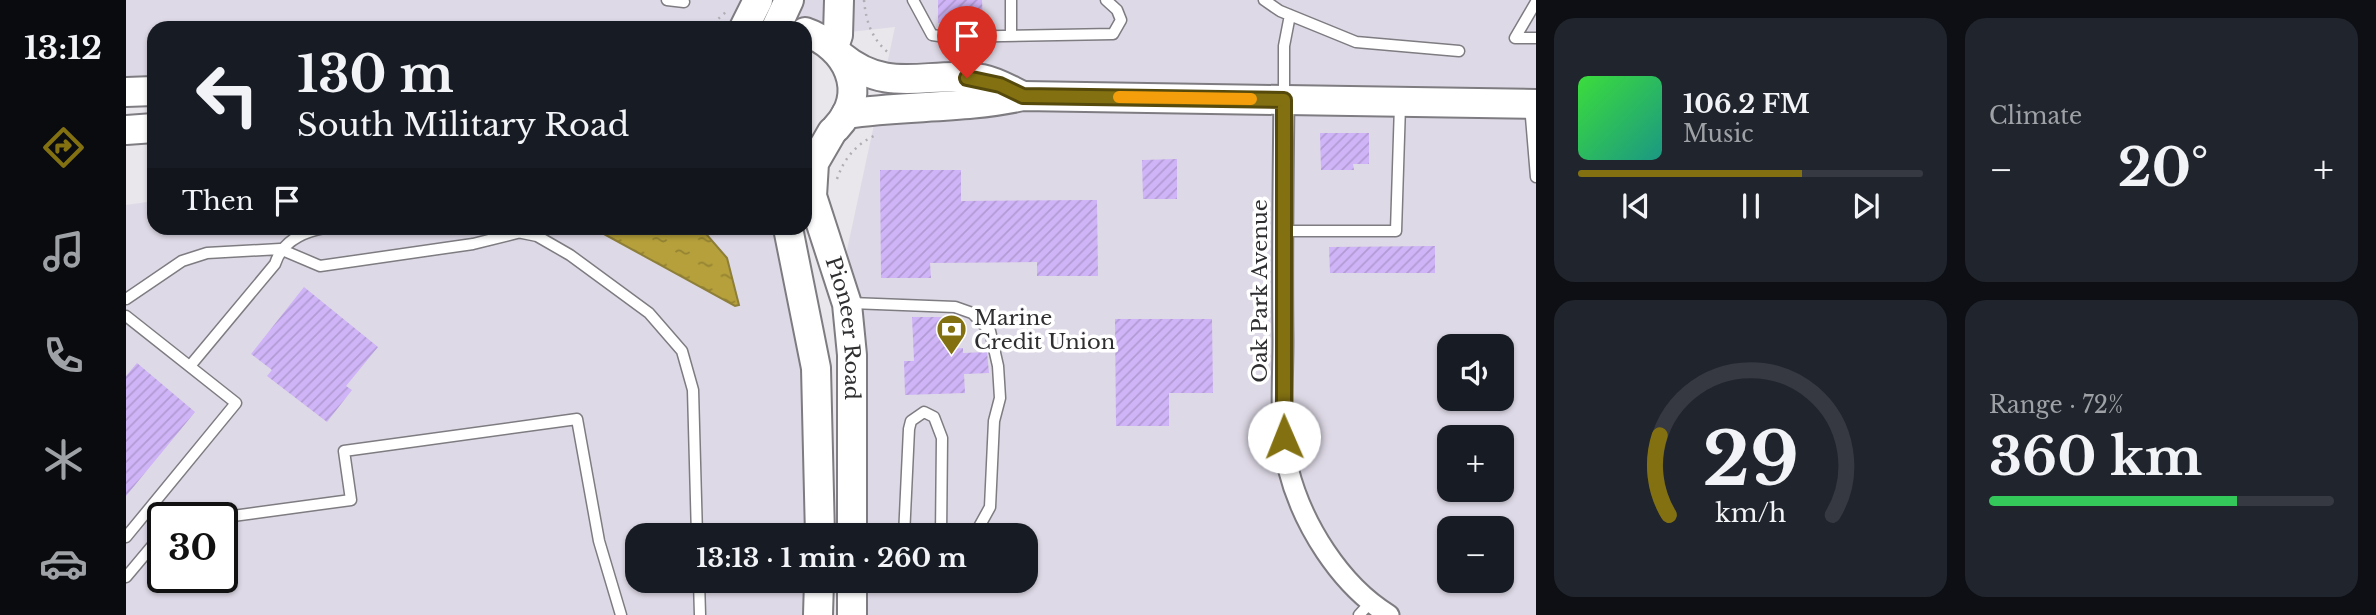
<!DOCTYPE html>
<html lang="en">
<head>
<meta charset="utf-8">
<style>
  body { margin:0; font-family:"Libre Baskerville",serif; background:#20242c; color:#f1f3f6; height:100vh; display:flex; flex-direction:column; font-size:26px; white-space:nowrap }
  * { box-sizing:border-box; margin:0 }
  p { font-size:23px; color:#9ea1a6 }
  .icon { flex:none; width:38px; height:38px; fill:none; stroke:currentColor; stroke-width:2; stroke-linecap:round; stroke-linejoin:round }
  .map { position:relative; flex:1; overflow:hidden }
  .drawer { display:flex; flex-direction:column; gap:18px; padding:18px; background:#0d0f14; width:840px }
  .drawer>* { flex:none }
  .hud { position:absolute; left:21px; top:21px; width:665px; height:214px; border-radius:21px; box-shadow:0 2px 5px #0004; background:#171b24; color:#f1f3f6; overflow:hidden }
  .fabs { position:absolute; left:1311px; top:334px; display:grid; gap:14px }
  .fabs a { display:grid; place-items:center; width:77px; height:77px; border-radius:14px; background:#171b24; box-shadow:0 2px 5px #0004; font-size:35px }
  .speed { position:absolute; left:21px; top:502px; display:flex; gap:14px; font-size:35px; font-weight:700; text-align:center }
  .speed>* { display:grid; place-content:center; width:91px; height:91px; border-radius:50%; background:#171b24; box-shadow:0 2px 5px #0004; line-height:1 }
  .speed .limit { border:4px solid #111; border-radius:10px; background:#fff; color:#111 }
  .pin { position:absolute; display:grid; place-items:center; width:60px; height:60px; color:#fff; margin:-72px -30px; border-radius:50% 50% 50% 0; rotate:-45deg; box-shadow:0 0 7px #0007 }
  .pin .icon { rotate:45deg }
  .me { position:absolute; width:77px; margin:-38px; rotate:359deg; stroke-linejoin:round; filter:drop-shadow(0 0 5px #0008) }
  .turn { display:flex; align-items:center; gap:24px; height:147px; padding:0 35px; font-size:32px }
  .turn .icon { width:91px; height:91px; stroke-width:2.5 }
  .turn b { display:block; font-size:49px; line-height:60px }
  .then { display:flex; align-items:center; height:66px; padding:0 35px; background:#0003; gap:14px; font-size:26px }
  .big { font-size:52px; font-weight:700; line-height:1.1 }
  .drawer .card { flex:1; display:flex; flex-direction:column; justify-content:center; gap:10px; min-width:0; padding:0 24px; border-radius:21px; background:#20242c }
  .drawer .dial { align-items:center; gap:0 }
  .dial svg { height:182px; overflow:visible; fill:none; stroke:#363941; stroke-width:7; stroke-linecap:round; text-anchor:middle }
  .dial text { fill:#f1f3f6; stroke:none }
  .song { display:flex; align-items:center; gap:21px }
  .cover { width:84px; height:84px; border-radius:10px; background:linear-gradient(135deg,hsl(120 70% 55%),hsl(170 70% 35%)) }
  .played { height:7px; border-radius:4px; background:linear-gradient(90deg,#837111 65%,#363941 65%) }
  .keys { display:flex; justify-content:space-around; direction:ltr }
  .heat { display:flex; justify-content:space-between; align-items:center; font-size:38px; direction:ltr }
  .charge { height:10px; border-radius:5px; background:linear-gradient(90deg,#34c759 72%,#363941 0) }
  .drawer .tiles { flex:1; display:grid; gap:18px; grid-template-columns:repeat(2,1fr) }
  .trip { position:absolute; left:499px; top:523px; width:413px; height:70px; border-radius:21px; background:#171b24; box-shadow:0 2px 5px #0004; font-weight:700; line-height:70px; text-align:center }
  main { display:flex; flex:1; min-height:0 }
  .tabs { display:flex; flex-direction:column; width:126px; justify-content:space-around; align-items:center; background:#090b0e; color:#9ea1a6 }
  .tabs .icon { width:49px; height:49px }
  .tabs .selected { color:#837111 }
  .tabs b { font-size:32px; color:#f1f3f6 }
  .map>svg:first-child { display:block }
</style>
</head>
<body>
<main>
<nav class="tabs">
<b>13:12</b>
<svg class="icon selected" aria-label="directions" viewBox="0 0 24 24"><path d="M12 3l9 9-9 9-9-9zM9 14v-3h6M13 9l2 2-2 2"/></svg>
<svg class="icon" aria-label="music" viewBox="0 0 24 24"><path d="M9 18V5l10-2v13"/><circle cx="6" cy="18" r="3"/><circle cx="16" cy="16" r="3"/></svg>
<svg class="icon" aria-label="phone" viewBox="0 0 24 24"><path d="M5 4h4l2 5-3 2q2 4 5 5l2-3 5 2v4C11 20 4 13 5 4z"/></svg>
<svg class="icon" aria-label="climate" viewBox="0 0 24 24"><path d="M12 3v18M4 7l16 10M4 17L20 7"/></svg>
<svg class="icon" aria-label="car" viewBox="0 0 24 24"><path d="M5 17H2v-5l4-1 3-4h7l3 4 3 1v5h-3M9 17h6M6 11h13"/><circle cx="7" cy="17" r="2"/><circle cx="17" cy="17" r="2"/></svg>
</nav>
<div class="map">
<svg width="1410" height="615" viewBox="0 0 1410 615">
  <defs>
    <pattern id="water-ripples" width="26" height="14" patternUnits="userSpaceOnUse" patternTransform="scale(1.75)"><rect width="26" height="14" fill="#b5a03b"/><path d="M2 4q2-2 4 0t4 0M15 11q2-2 4 0t4 0" fill="none" stroke="#948332"/></pattern>
    <pattern id="building-hatch" width="6" height="6" patternUnits="userSpaceOnUse" patternTransform="scale(1.75)"><rect width="6" height="6" fill="#cfb4f7"/><path d="M-1 1l2-2M0 6l6-6M5 7l2-2" fill="none" stroke="#b29bd4"/></pattern>
  </defs>
  <rect width="100%" height="100%" fill="#e9e7ec"/>
  <path fill="#ded9e6" fill-rule="evenodd" d="M 0,0 L 1410,0 L 1410,615 L 738,615 L 739,581 L 900,581 L 900,536 L 738,535 L 718,264 L 769,27 L 679,37 L 679,28 L 28,28 L 28,91 L 0,92 ZM 1323,346 L 1376,346 L 1376,399 L 1323,399 ZM 1323,438 L 1376,438 L 1376,490 L 1323,490 ZM 1323,528 L 1376,528 L 1376,581 L 1323,581 Z
    M 28,201 L 28,228 L 650,228 L 675,359 L 680,535 L 511,536 L 511,581 L 680,581 L 680,615 L 0,615 L 0,205 ZM 37,518 L 96,518 L 96,578 L 37,578 Z"/>
  <path fill="url(#water-ripples)" stroke="#8d7e38" stroke-width="2" d="M 467,228 L 575,228 L 601,258 L 613,305 L 609,306 Z"/>
  <path fill="url(#building-hatch)" d="M 812,0 L 856,0 L 857,22 L 812,23 Z
    M 1194,133 L 1243,133 L 1243,164 L 1227,164 L 1228,170 L 1195,170 Z
    M 1051,159 L 1051,199 L 1017,199 L 1016,160 Z
    M 754,170 L 835,170 L 835,201 L 971,200 L 972,276 L 911,276 L 911,262 L 804,263 L 805,278 L 755,278 Z
    M 1309,246 L 1309,273 L 1204,273 L 1203,247 Z
    M 178,287 L 252,347 L 220,386 L 226,390 L 201,422 L 141,376 L 146,370 L 125,354 Z
    M 786,317 L 823,317 L 824,349 L 837,348 L 837,353 L 861,352 L 863,373 L 838,374 L 839,393 L 779,395 L 778,361 L 788,361 Z
    M 989,319 L 1086,319 L 1087,393 L 1043,393 L 1043,426 L 990,426 Z
    M 11,363 L 69,412 L 0,496 L 0,376 Z"/>
  <g fill="none" stroke-linecap="round" stroke-linejoin="round">
    <defs>
      <path id="service" d="M 541,0 L 558,2
        M 787,0 L 806,35 L 820,37 L 987,34 L 995,20 L 991,10 L 980,0
        M 1138,0 L 1154,11 L 1230,42 L 1333,51
        M 1410,2 L 1389,38 L 1410,38
        M 885,36 L 885,0
        M 1158,97 L 1158,46 L 1164,15
        M 1404,105 L 1410,177
        M 371,228 L 411,236 L 444,255 L 523,313 L 556,351 L 567,390 L 571,536
        M 1157,231 L 1270,231 L 1274,105
        M 0,299 L 56,261 L 81,253 L 154,249 L 194,266 L 347,244 L 395,232
        M 725,303 L 829,307 L 846,313 L 864,331 L 872,366 L 874,398 L 868,421 L 864,507 L 848,536
        M 0,316 L 110,403 L 0,537
        M 64,366 L 149,264 C 156,242 176,232 198,228
        M 92,518 L 225,500 L 218,451 L 451,419 L 473,541 L 495,615
        M 778,536 L 783,429 L 785,421 L 798,412 L 808,417 L 816,438 L 815,536
        M 0,577 L 37,533
        M 573,581 L 574,615
        M 1233,615 L 1244,603"/>
      <path id="minor" d="M 1158,100 C 1157,180 1156,260 1157,340 C 1157,382 1153,427 1162,468 C 1176,524 1214,585 1263,615"/>
      <g id="secondary">
        <path d="M 618,28 L 632,0"/>
        <path d="M 650,28 L 663,0"/>
        <path d="M 679,32 C 721,46 744,92 710,128"/>
        <path d="M 708,47 L 712,35 L 713,0"/>
        <path d="M 715,56 C 763,96 802,70 856,79 C 871,82 884,90 897,96"/>
        <path d="M 0,92 L 28,91"/>
        <path d="M 720,114 C 778,105 839,109 897,96 L 1410,104"/>
        <path d="M 0,130 L 28,128"/>
        <path id="s1" d="M 706,132 L 688,163 L 686,196 L 721,304 L 726,355 L 726,536"/>
        <path d="M 662,228 L 690,368 L 694,536"/>
        <path d="M 692,615 L 693,581"/>
        <path d="M 726,615 L 726,581"/>
      </g>
    </defs>
    <use href="#service" stroke="#7e7c81" stroke-width="13"/>
    <use href="#minor" stroke="#7e7c81" stroke-width="23"/>
    <use href="#secondary" stroke="#7e7c81" stroke-width="32"/>
    <path stroke="#b0aeb3" stroke-width="2.5" stroke-dasharray="2 5" stroke-linecap="butt" d="M 738,0 C 740,22 746,40 764,54
      M 582,28 L 601,11
      M 711,179 C 718,158 731,143 752,134"/>
    <use href="#service" stroke="#fff" stroke-width="10"/>
    <use href="#minor" stroke="#fff" stroke-width="19"/>
    <use href="#secondary" stroke="#fff" stroke-width="28"/>
  </g>
  <g fill="none" stroke-linecap="round" stroke-linejoin="round">
    <defs>
      <path id="route" d="M 841,78 L 874,85 L 897,96 L 1158,100 L 1158,437"/>
    </defs>
    <use href="#route" stroke="#55490b" stroke-width="18"/>
    <use href="#route" stroke="#837111" stroke-width="12"/>
    <path stroke="#f59e0b" stroke-width="12" d="M 993,97 L 1125,99"/>
  </g>
  <defs>
    <symbol id="bank-pin" viewBox="-11 -11 22 30"><path d="M0 17L-7.5 6A9.5 9.5 0 1 1 7.5 6Z" fill="#837111" stroke="#fff"/><path d="M-6-4H6V4H-6ZM0-2.3a2.3 2.3 0 1 0 0 4.6a2.3 2.3 0 1 0 0-4.6Z" fill="#fff"/></symbol>
  </defs>
  <g fill-rule="evenodd">
    <use href="#bank-pin" x="808" y="312" width="35" height="47"/>
  </g>
  <g text-anchor="middle" dominant-baseline="central" stroke-width="7" stroke-linejoin="round" paint-order="stroke">
    <g font-size="21" fill="#2f2e30" stroke="#fff">
      <text transform="translate(1134 291) rotate(-90)">Oak Park Avenue</text>
      <text stroke="none"><textPath href="#s1" startOffset="206">Pioneer Road</textPath></text>
    </g>
    <g font-size="21" fill="#2f2e30" stroke="#fff" text-anchor="start">
      <text x="848" y="318">Marine<tspan x="848" dy="24">Credit Union</tspan></text>
    </g>
  </g>
</svg>
<div class="fabs">
<a><svg class="icon" aria-label="sound" viewBox="0 0 24 24"><path d="M4 9h4l5-4v14l-5-4H4zM17 9q2 3 0 6"/></svg></a>
<a>+</a>
<a>−</a>
</div>
<div class="speed"><div class="limit">30</div></div>
<div class="pin" style="left:841px;top:78px;background:#d93025"><svg class="icon" aria-label="arrive" viewBox="0 0 24 24"><path d="M6 21V4h12l-3 4 3 4H6"/></svg></div>
<svg class="me" style="left:1158px;top:437px" viewBox="-20 -20 40 40"><circle r="19" fill="#fff"/><path d="M0-13L10 11 0 6-10 11z" fill="#837111"/></svg>
<div class="trip">13:13 · 1 min · 260 m</div>
<div class="hud">
<div class="turn"><svg class="icon" aria-label="left" viewBox="0 0 24 24"><path d="M17 20v-9H6M10 6l-5 5 5 5"/></svg><div><b>130 m</b>South Military Road</div></div>
<div class="then">Then<svg class="icon" aria-label="arrive" viewBox="0 0 24 24"><path d="M6 21V4h12l-3 4 3 4H6"/></svg></div>
</div>
</div>
<section class="drawer">
<div class="tiles">
<div class="card">
<div class="song"><i class="cover"></i><div><b>106.2 FM</b><p>Music</p></div></div>
<div class="played"></div>
<div class="keys"><svg class="icon" aria-label="previous" viewBox="0 0 24 24"><path d="M18 5L8 12l10 7zM5 5v14"/></svg><svg class="icon" aria-label="pause" viewBox="0 0 24 24"><path d="M8 5v14M16 5v14"/></svg><svg class="icon" aria-label="next" viewBox="0 0 24 24"><path d="M6 5l10 7-10 7zM19 5v14"/></svg></div>
</div>
<div class="card"><p>Climate</p>
<div class="heat"><a>−</a><b class="big">20°</b><a>+</a></div>
</div>
<div class="card dial"><svg viewBox="0 0 100 80">
<path d="M14 69A42 42 0 1 1 86 69"/>
<path d="M14 69A42 42 0 0 1 10 34" stroke="#837111"/>
<text x="50" y="56" font-size="32" font-weight="700">29</text>
<text x="50" y="72" font-size="11">km/h</text>
</svg></div>
<div class="card"><p>Range · 72%</p><b class="big">360 km</b><div class="charge"></div></div>
</div>
</section>
</main>
</body>
</html>
